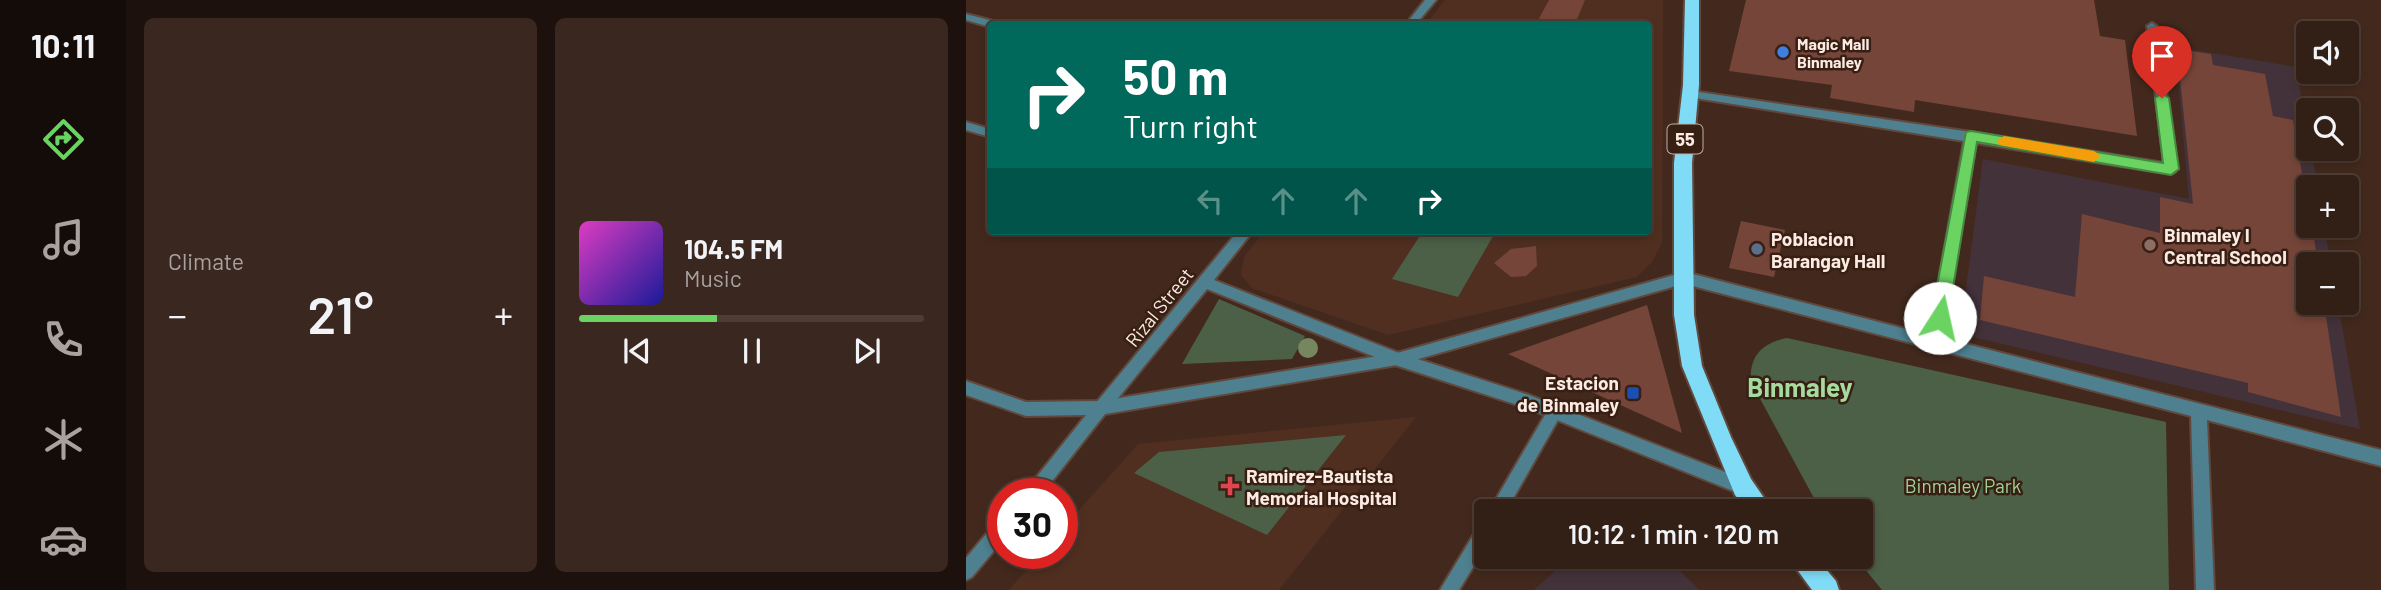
<!DOCTYPE html>
<html lang="en">
<head>
<meta charset="utf-8">
<style>
  body { margin:0; font-family:Barlow,sans-serif; background:#3a271f; color:#f1f3f6; height:100vh; display:flex; flex-direction:column; font-size:26px; white-space:nowrap }
  * { box-sizing:border-box; margin:0 }
  p { font-size:23px; color:#a8a2a1 }
  .icon { flex:none; width:38px; height:38px; fill:none; stroke:currentColor; stroke-width:2; stroke-linecap:round; stroke-linejoin:round }
  .map { position:relative; flex:1; overflow:hidden }
  .drawer { display:flex; flex-direction:column; gap:18px; padding:18px; background:#1c110c; width:840px }
  .drawer>* { flex:none }
  .top-card { position:absolute; left:21px; top:21px; width:665px; height:214px; border-radius:7px; box-shadow:0 4px 10px #0003,0 0 0 2px #4d3d35; background:#00695c; color:#fff; overflow:hidden }
  .buttons { position:absolute; left:1330px; top:21px; display:grid; gap:14px }
  .buttons a { display:grid; place-items:center; width:63px; height:63px; border-radius:7px; background:#321f16; box-shadow:0 4px 10px #0003,0 0 0 2px #4d3d35; font-size:35px }
  .speed { position:absolute; left:21px; top:478px; display:flex; gap:14px; font-size:35px; font-weight:700; text-align:center }
  .speed>* { display:grid; place-content:center; width:91px; height:91px; border-radius:50%; background:#321f16; box-shadow:0 4px 10px #0003,0 0 0 2px #4d3d35; line-height:1 }
  .speed .limit { border:10px solid #d22; background:#fff; color:#111 }
  .pin { position:absolute; display:grid; place-items:center; width:60px; height:60px; color:#fff; margin:-72px -30px; border-radius:50% 50% 50% 0; rotate:-45deg; box-shadow:0 0 7px #0007 }
  .pin .icon { rotate:45deg }
  .me { position:absolute; width:77px; margin:-38px; rotate:10deg; stroke-linejoin:round; filter:drop-shadow(0 0 5px #0008) }
  .turn { display:flex; align-items:center; gap:24px; height:147px; padding:0 21px; font-size:32px }
  .turn .icon { width:91px; height:91px; stroke-width:2.5 }
  .turn b { display:block; font-size:49px; line-height:60px }
  .lanes { display:flex; align-items:center; height:66px; padding:0 21px; background:#0003; justify-content:center; gap:35px; direction:ltr }
  .lanes .off { opacity:.35 }
  .big { font-size:52px; font-weight:600; line-height:1.1 }
  .drawer .card { flex:1; display:flex; flex-direction:column; justify-content:center; gap:10px; min-width:0; padding:0 24px; border-radius:10px; background:#3a271f }
  .song { display:flex; align-items:center; gap:21px }
  .cover { width:84px; height:84px; border-radius:10px; background:linear-gradient(135deg,hsl(310 70% 55%),hsl(240 70% 35%)) }
  .played { height:7px; border-radius:4px; background:linear-gradient(90deg,#6bd362 40%,#4d3d35 40%) }
  .keys { display:flex; justify-content:space-around; direction:ltr }
  .heat { display:flex; justify-content:space-between; align-items:center; font-size:38px; direction:ltr }
  .drawer .tiles { flex:1; display:grid; gap:18px; grid-template-columns:repeat(2,1fr) }
  .trip { position:absolute; left:508px; top:499px; width:399px; height:70px; border-radius:7px; background:#321f16; box-shadow:0 4px 10px #0003,0 0 0 2px #4d3d35; font-weight:600; line-height:70px; text-align:center }
  main { display:flex; flex:1; min-height:0 }
  .menu { display:flex; flex-direction:column; width:126px; justify-content:space-around; align-items:center; background:#140c09; color:#a8a2a1 }
  .menu .icon { width:49px; height:49px }
  .menu .on { color:#6bd362 }
  .menu b { font-size:32px; color:#f1f3f6 }
  .map>svg:first-child { display:block }
</style>
</head>
<body>
<main>
<nav class="menu">
<b>10:11</b>
<svg class="icon on" aria-label="directions" viewBox="0 0 24 24"><path d="M12 3l9 9-9 9-9-9zM9 14v-3h6M13 9l2 2-2 2"/></svg>
<svg class="icon" aria-label="music" viewBox="0 0 24 24"><path d="M9 18V5l10-2v13"/><circle cx="6" cy="18" r="3"/><circle cx="16" cy="16" r="3"/></svg>
<svg class="icon" aria-label="phone" viewBox="0 0 24 24"><path d="M5 4h4l2 5-3 2q2 4 5 5l2-3 5 2v4C11 20 4 13 5 4z"/></svg>
<svg class="icon" aria-label="climate" viewBox="0 0 24 24"><path d="M12 3v18M4 7l16 10M4 17L20 7"/></svg>
<svg class="icon" aria-label="car" viewBox="0 0 24 24"><path d="M5 17H2v-5l4-1 3-4h7l3 4 3 1v5h-3M9 17h6M6 11h13"/><circle cx="7" cy="17" r="2"/><circle cx="17" cy="17" r="2"/></svg>
</nav>
<section class="drawer">
<div class="tiles">
<div class="card"><p>Climate</p>
<div class="heat"><a>−</a><b class="big">21°</b><a>+</a></div>
</div>
<div class="card">
<div class="song"><i class="cover"></i><div><b>104.5 FM</b><p>Music</p></div></div>
<div class="played"></div>
<div class="keys"><svg class="icon" aria-label="previous" viewBox="0 0 24 24"><path d="M18 5L8 12l10 7zM5 5v14"/></svg><svg class="icon" aria-label="pause" viewBox="0 0 24 24"><path d="M8 5v14M16 5v14"/></svg><svg class="icon" aria-label="next" viewBox="0 0 24 24"><path d="M6 5l10 7-10 7zM19 5v14"/></svg></div>
</div>
</div>
</section>
<div class="map">
<svg width="1415" height="590" viewBox="0 0 1415 590">
  <rect width="100%" height="100%" fill="#43291d"/>
  <path fill="#502f20" d="M 479,0 L 697,0 L 696,243 L 686,262 L 671,277 L 422,335 L 286,288 L 275,275 L 278,257 L 298,231 L 682,231 L 682,24 L 460,24 Z
    M 450,417 L 313,590 L 43,590 L 75,553 L 96,553 L 96,529 L 172,444 Z"/>
  <path fill="#44323b" d="M 1209,47 L 1331,67 L 1342,149 L 1345,149 L 1352,187 L 1342,187 L 1342,226 L 1358,226 L 1365,264 L 1342,264 L 1342,303 L 1372,303 L 1394,429 L 994,334 L 1017,159 L 1223,199 Z
    M 606,556 L 700,557 L 733,590 L 568,590 Z"/>
  <path fill="#4b6047" d="M 457,231 L 530,231 L 492,297 L 426,279 Z
    M 253,299 L 339,336 L 326,359 L 216,364 Z
    M 821,338 L 1200,422 L 1203,590 L 916,590 L 889,557 L 894,556 L 894,511 L 855,511 L 785,382 C 783,356 796,343 821,338 Z
    M 380,435 L 301,535 L 168,473 L 193,452 Z"/>
  <path fill="#764539" d="M 583,0 L 619,0 L 609,24 L 570,24 Z
    M 780,0 L 1128,0 L 1134,36 L 1159,40 L 1171,136 L 949,100 L 948,112 L 864,98 L 866,85 L 763,71 Z
    M 1211,49 L 1245,54 L 1247,65 L 1299,74 L 1307,116 L 1327,120 L 1342,209 L 1342,226 L 1346,226 L 1352,264 L 1342,264 L 1342,303 L 1358,303 L 1375,417 L 1282,392 L 1282,383 L 1014,320 L 1018,276 L 1109,297 L 1116,214 L 1194,233 L 1194,197 L 1227,204 Z
    M 775,221 L 819,230 L 808,277 L 763,268 Z
    M 570,246 L 571,266 L 560,276 L 545,277 L 528,263 L 545,249 Z
    M 681,305 L 716,433 L 542,354 Z"/>
  <g fill="none" stroke-linecap="round" stroke-linejoin="round">
    <defs>
      <path id="service" d="M 588,406 L 593,408 L 596,413 L 593,418 L 540,511 L 523,511 L 583,408 Z
        M 520,522 L 520,546 L 493,590 L 474,590 L 514,524 Z"/>
      <path id="minor" d="M 459,0 L 470,0 L 450,24 L 440,24 Z
        M 0,14 L 31,22 L 32,24 L 24,24 L 24,27 L 0,20 Z
        M 1186,23 L 1191,26 L 1211,169 L 1209,172 L 1205,174 L 1010,143 L 977,338 L 1415,450 L 1415,466 L 1241,420 L 1248,590 L 1230,590 L 1225,416 L 719,284 L 714,282 L 712,278 L 714,274 L 719,272 L 963,335 L 998,141 L 723,97 L 717,93 L 719,90 L 1005,132 L 1198,163 L 1181,26 Z
        M 0,122 L 24,129 L 24,137 L 0,130 Z
        M 272,231 L 287,231 L 248,280 L 433,353 L 563,395 L 777,479 L 783,481 L 785,487 L 783,493 L 777,495 L 561,408 L 426,364 L 241,289 L 140,413 L 135,415 L 130,413 L 127,408 L 130,403 Z"/>
      <path id="tertiary" d="M 719,272 L 724,274 L 726,278 L 724,282 L 431,365 L 139,414 L 76,494 L 57,494 L 120,415 L 60,416 L 0,395 L 0,381 L 60,402 L 135,401 L 431,353 Z
        M 37,519 L 37,540 L 6,577 L 0,580 L 0,558 L 31,521 Z"/>
      <path id="trunk" d="M 719,0 L 733,0 L 733,85 L 726,163 L 728,315 L 736,366 L 765,437 L 785,479 L 807,511 L 782,511 L 769,495 L 716,366 L 708,315 L 708,163 L 717,85 Z
        M 821,556 L 849,556 L 870,581 L 873,590 L 846,590 Z"/>
    </defs>
    <use href="#service" stroke="#61483d" stroke-width="4"/>
    <use href="#minor" stroke="#61483d" stroke-width="4"/>
    <use href="#tertiary" stroke="#61483d" stroke-width="4"/>
    <use href="#trunk" stroke="#61483d" stroke-width="4"/>
    <use href="#service" fill="#4e808f" fill-rule="evenodd"/>
    <use href="#minor" fill="#4e808f" fill-rule="evenodd"/>
    <use href="#tertiary" fill="#4e808f" fill-rule="evenodd"/>
    <use href="#trunk" fill="#7fdbf6" fill-rule="evenodd"/>
  </g>
  <circle fill="#768760" cx="342" cy="348" r="10"/>
  <path fill="#6bd362" stroke="#468940" stroke-width="2" d="M 1196,93 L 1203,98 L 1213,169 L 1205,175 L 1011,142 L 982,318 L 979,322 L 968,322 L 965,318 L 1000,132 L 1005,131 L 1197,163 L 1189,98 Z"/>
  <path fill="#f59e0b" d="M 1038,136 L 1128,151 L 1135,156 L 1128,162 L 1033,145 L 1031,141 Z"/>
  <circle fill="#3f7fe0" stroke="#381f13" stroke-width="2.5" cx="817" cy="52" r="7"/>
  <circle fill="#8d6e63" stroke="#381f13" stroke-width="2.5" cx="1184" cy="245" r="7"/>
  <circle fill="#5c6f8a" stroke="#381f13" stroke-width="2.5" cx="791" cy="249" r="7"/>
  <rect fill="#1a4fb4" stroke="#381f13" stroke-width="2.5" x="660" y="386" width="14" height="14" rx="3.5"/>
  <path fill="#e0444e" stroke="#381f13" stroke-width="2.5" d="M260.5 475.5h7v7h7v7h-7v7h-7v-7h-7v-7h7z"/>
  <g text-anchor="middle" dominant-baseline="central" stroke-width="5" stroke-linejoin="round" paint-order="stroke">
    <g font-size="16" font-weight="bold" fill="#fdebe3" stroke="#381f13" text-anchor="start">
      <text x="831" y="43">Magic Mall<tspan x="831" dy="18">Binmaley</tspan></text>
    </g>
    <rect fill="#381f13" stroke="#c2aea5" stroke-width="2" x="701.5" y="124.5" width="35" height="29" rx="5"/>
    <g font-size="18" font-weight="bold" fill="#fdebe3">
      <text x="719" y="139">55</text>
    </g>
    <g font-size="19" font-weight="bold" fill="#fdebe3" stroke="#381f13" text-anchor="start">
      <text x="1198" y="234">Binmaley I<tspan x="1198" dy="22">Central School</tspan></text>
      <text x="805" y="238">Poblacion<tspan x="805" dy="22">Barangay Hall</tspan></text>
      <text x="653" y="382" text-anchor="end">Estacion<tspan x="653" dy="22">de Binmaley</tspan></text>
      <text x="280" y="475">Ramirez-Bautista<tspan x="280" dy="22">Memorial Hospital</tspan></text>
    </g>
    <g font-size="19" fill="#fdebe3" stroke="#381f13">
      <text transform="translate(193 307) rotate(-51)">Rizal Street</text>
    </g>
    <g font-size="19" fill="#9fd497" stroke="#381f13">
      <text x="997" y="485">Binmaley Park</text>
    </g>
    <g font-size="26" font-weight="bold" fill="#a5db9f" stroke="#381f13">
      <text x="834" y="386">Binmaley</text>
    </g>
  </g>
</svg>
<div class="buttons">
<a><svg class="icon" aria-label="sound" viewBox="0 0 24 24"><path d="M4 9h4l5-4v14l-5-4H4zM17 9q2 3 0 6"/></svg></a>
<a><svg class="icon" aria-label="search" viewBox="0 0 24 24"><circle cx="10" cy="10" r="6"/><path d="M15 15l6 6"/></svg></a>
<a>+</a>
<a>−</a>
</div>
<div class="speed"><div class="limit">30</div></div>
<div class="pin" style="left:1196px;top:98px;background:#d93025"><svg class="icon" aria-label="arrive" viewBox="0 0 24 24"><path d="M6 21V4h12l-3 4 3 4H6"/></svg></div>
<svg class="me" style="left:974px;top:318px" viewBox="-20 -20 40 40"><circle r="19" fill="#fff"/><path d="M0-13L10 11 0 6-10 11z" fill="#6bd362"/></svg>
<div class="trip">10:12 · 1 min · 120 m</div>
<div class="top-card">
<div class="turn"><svg class="icon" aria-label="right" viewBox="0 0 24 24"><path d="M7 20v-9h11M14 6l5 5-5 5"/></svg><div><b>50 m</b>Turn right</div></div>
<div class="lanes"><svg class="icon off" aria-label="left" viewBox="0 0 24 24"><path d="M17 20v-9H6M10 6l-5 5 5 5"/></svg><svg class="icon off" aria-label="ahead" viewBox="0 0 24 24"><path d="M12 20V5M6 11l6-6 6 6"/></svg><svg class="icon off" aria-label="ahead" viewBox="0 0 24 24"><path d="M12 20V5M6 11l6-6 6 6"/></svg><svg class="icon" aria-label="right" viewBox="0 0 24 24"><path d="M7 20v-9h11M14 6l5 5-5 5"/></svg></div>
</div>
</div>
</main>
</body>
</html>
